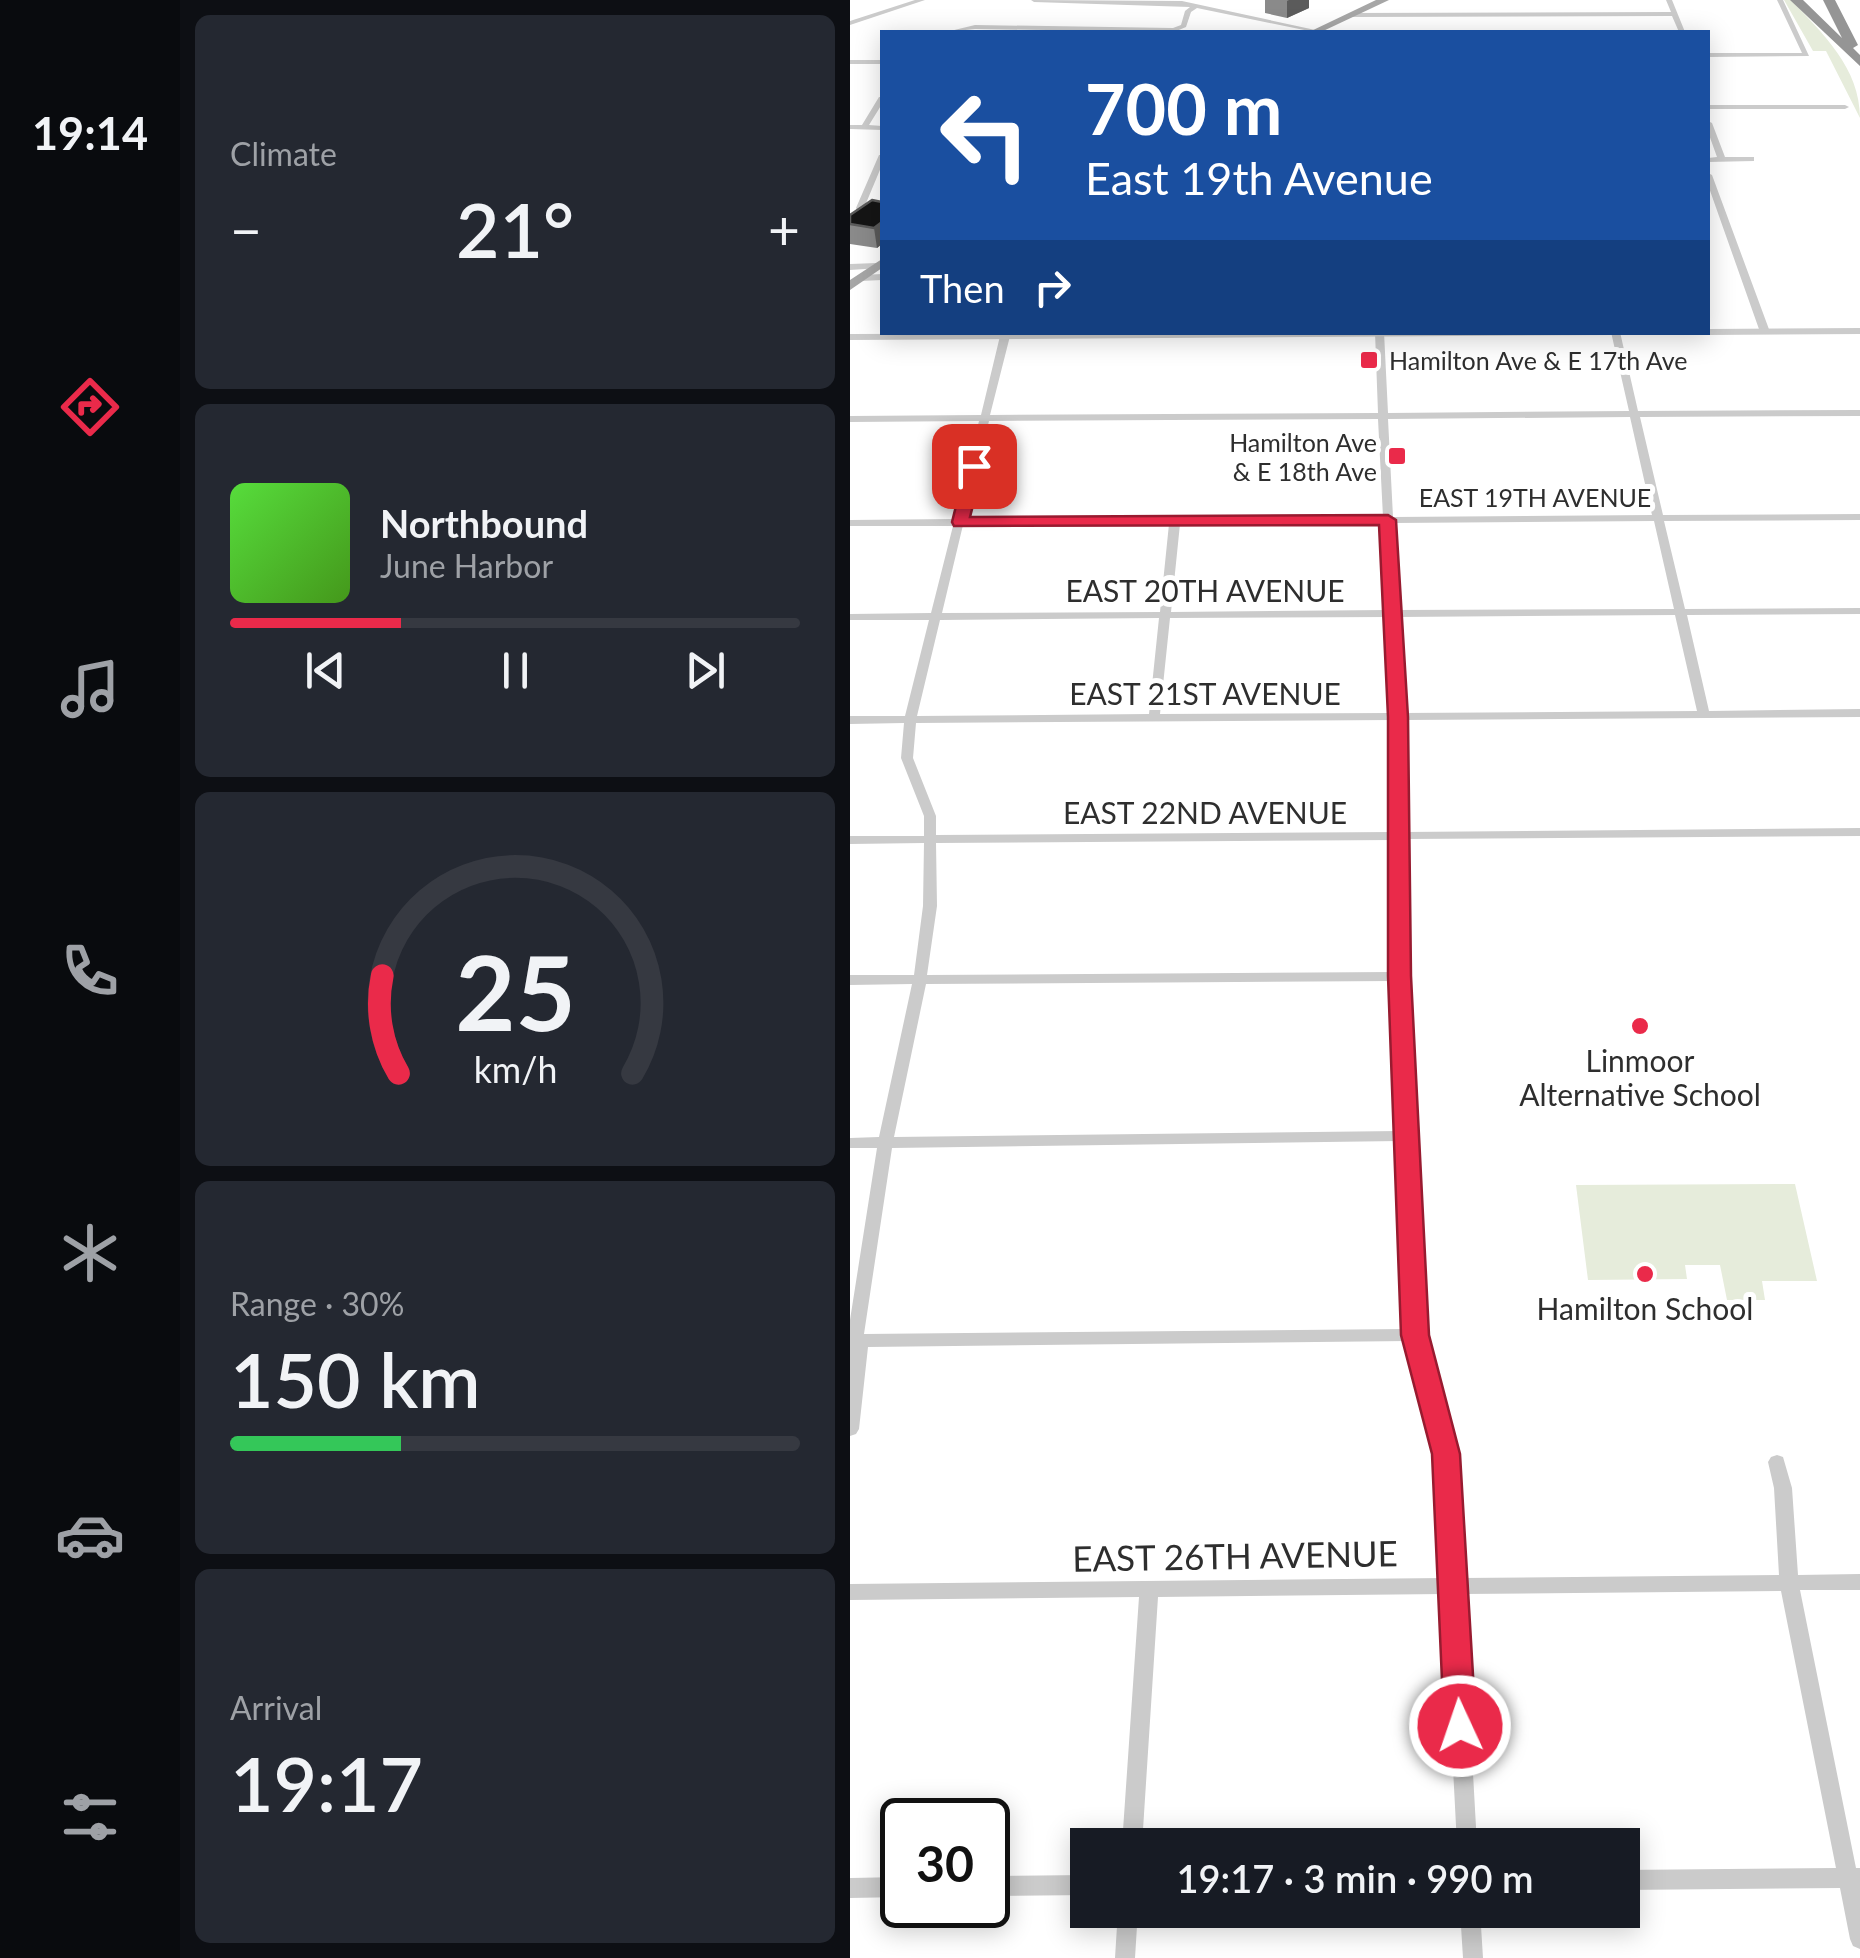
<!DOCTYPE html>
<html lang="en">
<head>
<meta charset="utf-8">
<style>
  body { margin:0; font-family:Lato,sans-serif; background:#242831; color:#f1f3f6; height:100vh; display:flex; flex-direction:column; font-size:38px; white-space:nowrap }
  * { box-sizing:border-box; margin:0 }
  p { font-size:32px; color:#9ea1a6 }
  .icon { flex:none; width:55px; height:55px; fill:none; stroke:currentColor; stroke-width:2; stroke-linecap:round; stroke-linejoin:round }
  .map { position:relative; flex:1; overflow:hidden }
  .sheet { display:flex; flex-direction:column; gap:15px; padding:15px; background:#0d0f14; width:670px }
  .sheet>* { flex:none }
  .banner { position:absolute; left:30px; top:30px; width:830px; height:305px; border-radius:0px; box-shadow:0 5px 25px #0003; background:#1a4fa0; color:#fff; overflow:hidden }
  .speed { position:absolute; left:30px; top:1798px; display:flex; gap:20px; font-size:50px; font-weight:700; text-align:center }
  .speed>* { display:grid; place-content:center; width:130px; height:130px; border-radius:50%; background:#171b24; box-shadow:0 5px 25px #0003; line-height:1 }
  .speed .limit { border:5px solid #111; border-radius:15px; background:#fff; color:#111 }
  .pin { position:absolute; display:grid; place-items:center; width:85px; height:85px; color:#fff; margin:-42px; border-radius:20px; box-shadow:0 5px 15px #0006 }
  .me { position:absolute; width:110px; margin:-55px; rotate:357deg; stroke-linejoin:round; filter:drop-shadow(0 0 8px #0008) }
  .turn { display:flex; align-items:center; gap:35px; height:210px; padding:0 40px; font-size:45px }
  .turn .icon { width:130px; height:130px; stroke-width:2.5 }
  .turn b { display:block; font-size:70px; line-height:85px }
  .then { display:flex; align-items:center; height:95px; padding:0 40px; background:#0003; gap:20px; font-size:38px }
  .big { font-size:75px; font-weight:600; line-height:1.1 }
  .sheet .widget { flex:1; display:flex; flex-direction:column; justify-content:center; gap:15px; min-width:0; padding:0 35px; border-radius:15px; background:#242831 }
  .sheet .dial { align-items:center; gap:0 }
  .dial svg { height:260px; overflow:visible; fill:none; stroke:#363941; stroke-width:7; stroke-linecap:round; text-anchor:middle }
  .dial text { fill:#f1f3f6; stroke:none }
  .song { display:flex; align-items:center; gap:30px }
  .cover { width:120px; height:120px; border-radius:15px; background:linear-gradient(135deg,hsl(110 70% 55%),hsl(100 70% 35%)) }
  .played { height:10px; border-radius:5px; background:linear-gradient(90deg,#ea2a4a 30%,#363941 30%) }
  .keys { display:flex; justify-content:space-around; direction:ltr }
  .heat { display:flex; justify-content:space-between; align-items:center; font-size:55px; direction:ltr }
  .charge { height:15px; border-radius:8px; background:linear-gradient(90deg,#34c759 30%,#363941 0) }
  .trip { position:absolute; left:220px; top:1828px; width:570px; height:100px; border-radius:0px; background:#171b24; box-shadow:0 5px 25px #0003; font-weight:600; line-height:100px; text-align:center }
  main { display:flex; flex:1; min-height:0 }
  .tab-bar { display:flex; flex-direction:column; width:180px; justify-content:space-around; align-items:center; background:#090b0e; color:#9ea1a6 }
  .tab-bar .icon { width:70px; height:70px }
  .tab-bar .active { color:#ea2a4a }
  .tab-bar b { font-size:45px; color:#f1f3f6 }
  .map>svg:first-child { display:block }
</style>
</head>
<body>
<main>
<nav class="tab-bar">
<b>19:14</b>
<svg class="icon active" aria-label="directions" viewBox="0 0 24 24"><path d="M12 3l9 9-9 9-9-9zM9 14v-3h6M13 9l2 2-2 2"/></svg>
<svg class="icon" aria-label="music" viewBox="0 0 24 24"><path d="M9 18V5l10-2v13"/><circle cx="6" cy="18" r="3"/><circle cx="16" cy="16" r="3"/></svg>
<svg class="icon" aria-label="phone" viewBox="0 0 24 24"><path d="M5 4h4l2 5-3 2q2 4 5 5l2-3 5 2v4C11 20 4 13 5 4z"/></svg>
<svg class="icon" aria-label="climate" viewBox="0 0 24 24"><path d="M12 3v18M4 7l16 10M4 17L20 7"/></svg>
<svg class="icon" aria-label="car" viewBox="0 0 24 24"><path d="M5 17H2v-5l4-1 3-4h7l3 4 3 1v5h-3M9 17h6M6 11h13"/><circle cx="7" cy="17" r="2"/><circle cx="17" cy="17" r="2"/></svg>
<svg class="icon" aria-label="filters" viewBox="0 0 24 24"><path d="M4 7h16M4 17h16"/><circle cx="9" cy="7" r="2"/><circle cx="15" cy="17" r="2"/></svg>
</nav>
<section class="sheet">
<div class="widget"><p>Climate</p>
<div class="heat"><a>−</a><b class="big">21°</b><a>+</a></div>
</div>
<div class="widget">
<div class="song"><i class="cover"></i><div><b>Northbound</b><p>June Harbor</p></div></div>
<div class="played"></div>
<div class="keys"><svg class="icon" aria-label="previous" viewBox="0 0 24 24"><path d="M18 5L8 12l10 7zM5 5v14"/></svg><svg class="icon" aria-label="pause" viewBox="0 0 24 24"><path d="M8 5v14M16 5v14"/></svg><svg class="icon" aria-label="next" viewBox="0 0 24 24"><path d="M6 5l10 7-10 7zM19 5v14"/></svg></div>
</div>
<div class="widget dial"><svg viewBox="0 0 100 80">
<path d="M14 69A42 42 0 1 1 86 69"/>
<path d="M14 69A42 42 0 0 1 9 39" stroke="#ea2a4a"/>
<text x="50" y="56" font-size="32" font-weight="700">25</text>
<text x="50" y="72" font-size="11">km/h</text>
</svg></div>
<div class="widget"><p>Range · 30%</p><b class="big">150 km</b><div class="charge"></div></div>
<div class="widget"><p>Arrival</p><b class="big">19:17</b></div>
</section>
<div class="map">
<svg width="1010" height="1958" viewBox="0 0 1010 1958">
  <rect width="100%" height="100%" fill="#fff"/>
  <path fill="#e6ecdb" d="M 934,0 L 941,0 C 973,34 1010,68 1010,118 L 976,51 L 963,51 Z
    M 945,1184 L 967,1281 L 912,1281 L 915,1300 L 877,1300 L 870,1265 L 835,1265 L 837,1279 L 738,1280 L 726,1185 Z"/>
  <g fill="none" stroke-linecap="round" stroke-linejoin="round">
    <path fill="#cbcbcb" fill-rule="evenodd" d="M 65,0 L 75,0 L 0,25 L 0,21 Z
      M 181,0 L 332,1 L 470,31 L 464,32 L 347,8 L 341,12 L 336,27 L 324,32 L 125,29 L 96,32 L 125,25 L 323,28 L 331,25 L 335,11 L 340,7 L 184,2 Z
      M 816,0 L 822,0 L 835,32 L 829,32 L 822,16 L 502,17 L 499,15 L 502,13 L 821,12 Z
      M 927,0 L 933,0 L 959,56 L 858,57 L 858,53 L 952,53 Z
      M 0,60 L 32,60 L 32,64 L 0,64 Z
      M 29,97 L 32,97 L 32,104 L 19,125 L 32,126 L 32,130 L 0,129 L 0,125 L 12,125 Z
      M 858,105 L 995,105 L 999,107 L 995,109 L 858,109 Z
      M 858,121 L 862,123 L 875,157 L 904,157 L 904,161 L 858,162 L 858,158 L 867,157 L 858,132 Z
      M 29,155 L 32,155 L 32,165 L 14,208 L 7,210 L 6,208 Z
      M 858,173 L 862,175 L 920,332 L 918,334 L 910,332 L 858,185 Z
      M 27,263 L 31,266 L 30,268 L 0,270 L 0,264 Z
      M 32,274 L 32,280 L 11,281 L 7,278 L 11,275 Z
      M 525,332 L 534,332 L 538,413 L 779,411 L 761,332 L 770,332 L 788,411 L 1010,410 L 1010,416 L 790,417 L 813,515 L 1010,514 L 1010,520 L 814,521 L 835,609 L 1010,608 L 1010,614 L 837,615 L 859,711 L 1010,709 L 1010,717 L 554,720 L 555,832 L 1010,828 L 1010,836 L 555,839 L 557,976 L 573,1335 L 605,1454 L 612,1578 L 929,1575 L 924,1488 L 918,1462 L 921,1457 L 927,1455 L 933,1457 L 942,1488 L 948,1575 L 1010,1574 L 1010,1590 L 950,1590 L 1006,1868 L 1010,1868 L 1010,1949 L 1003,1946 L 1000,1939 L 990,1888 L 772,1890 L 772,1870 L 986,1868 L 931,1591 L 613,1594 L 627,1845 L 607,1845 L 594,1594 L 308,1597 L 292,1845 L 272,1845 L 289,1597 L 0,1600 L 0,1584 L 594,1578 L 587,1454 L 558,1341 L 18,1347 L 9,1429 L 6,1434 L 0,1436 L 0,1320 L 27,1148 L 0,1148 L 0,1138 L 29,1137 L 62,984 L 0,985 L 0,975 L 64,975 L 73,906 L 74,843 L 0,844 L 0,836 L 74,836 L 74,816 L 51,758 L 54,723 L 0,724 L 0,716 L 55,716 L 79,620 L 0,620 L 0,614 L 81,613 L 103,526 L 0,526 L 0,520 L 104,519 L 129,421 L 0,422 L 0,416 L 131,415 L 150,336 L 155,333 L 160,336 L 140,415 L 528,413 ZM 780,417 L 802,515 L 543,517 L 538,419 ZM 528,419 L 533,517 L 115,519 L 139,421 ZM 804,521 L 824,609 L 548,610 L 544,523 ZM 533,523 L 537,610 L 321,612 L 330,524 ZM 319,524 L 310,612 L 92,613 L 113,525 ZM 825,615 L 847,711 L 554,713 L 549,617 ZM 538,617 L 542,713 L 310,714 L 320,618 ZM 309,618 L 299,714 L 67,716 L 90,620 ZM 542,720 L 543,832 L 86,835 L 86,816 L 63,758 L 66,723 ZM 543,840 L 543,972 L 77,975 L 87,906 L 86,843 ZM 543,981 L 549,1131 L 44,1137 L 76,984 ZM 549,1141 L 557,1329 L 14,1334 L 42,1148 Z
      M 238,1875 L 238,1895 L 138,1896 L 138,1876 Z
      M 52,1877 L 52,1897 L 0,1898 L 0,1878 Z
      M 268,1910 L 288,1910 L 285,1958 L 265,1958 Z
      M 610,1910 L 630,1910 L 633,1958 L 613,1958 Z"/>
    <path fill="#cbcbcb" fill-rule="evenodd" d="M 1010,328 L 1010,334 L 858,335 L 853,332 L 858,332 L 858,329 Z
      M 771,332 L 766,335 L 0,340 L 0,334 Z"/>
    <path fill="#a6a6a6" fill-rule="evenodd" d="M 526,0 L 539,0 L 471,32 L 459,32 Z
      M 32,259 L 32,268 L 0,290 L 0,280 Z"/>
    <path fill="#959595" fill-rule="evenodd" d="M 940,0 L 953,0 L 992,38 L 973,0 L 985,0 L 1008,45 L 1003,48 L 1010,55 L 1010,66 Z"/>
  </g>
  <path fill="#8a8a8a" d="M 415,0 L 459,0 L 459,8 L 437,18 L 415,13 Z
    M 32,202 L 32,244 L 27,248 L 0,244 L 0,215 Z"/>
  <path fill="#5b5b5b" d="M 439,0 L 459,0 L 459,8 L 437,18 L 437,1 Z
    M 32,222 L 32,244 L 27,248 L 24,228 Z"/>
  <path fill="#151515" stroke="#5b5b5b" stroke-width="2.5" d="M 22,200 L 32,202 L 32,222 L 24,228 L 0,224 L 0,215 Z"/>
  <path fill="#ea2a4a" stroke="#981b30" stroke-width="2.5" d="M 124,462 L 133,466 L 120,517 L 538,515 L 546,520 L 558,717 L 561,976 L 579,1335 L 610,1454 L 626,1726 L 621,1736 L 610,1740 L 599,1736 L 594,1726 L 582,1454 L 551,1335 L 538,976 L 538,717 L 529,525 L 104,526 L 102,522 L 116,466 Z"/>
  <g fill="#ea2a4a" stroke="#fff" stroke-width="4">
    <rect x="509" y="350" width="20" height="20" rx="5"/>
    <rect x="537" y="446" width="20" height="20" rx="5"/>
    <circle cx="790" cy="1026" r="10"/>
    <circle cx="795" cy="1274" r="10"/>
  </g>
  <g text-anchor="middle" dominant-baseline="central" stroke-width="10" stroke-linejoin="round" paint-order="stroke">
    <g font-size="25" fill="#2e2e2e" stroke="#fff" text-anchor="start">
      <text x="539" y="360">Hamilton Ave &amp; E 17th Ave</text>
      <text x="527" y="442" text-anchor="end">Hamilton Ave<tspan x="527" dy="29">&amp; E 18th Ave</tspan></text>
    </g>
    <g font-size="25" fill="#2e2e2e" stroke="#fff">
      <text x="685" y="497">EAST 19TH AVENUE</text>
    </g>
    <g font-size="30" fill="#2e2e2e" stroke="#fff">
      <text x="355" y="590">EAST 20TH AVENUE</text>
      <text x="355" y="693">EAST 21ST AVENUE</text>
      <text x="355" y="812">EAST 22ND AVENUE</text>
    </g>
    <g font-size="30" fill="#2e2e2e" stroke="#fff">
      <text x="790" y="1060">Linmoor<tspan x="790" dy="34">Alternative School</tspan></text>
      <text x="795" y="1308">Hamilton School</text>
    </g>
    <g font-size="35" fill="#2e2e2e" stroke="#fff">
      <text transform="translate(385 1555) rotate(-1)">EAST 26TH AVENUE</text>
    </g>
  </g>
</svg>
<div class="speed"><div class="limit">30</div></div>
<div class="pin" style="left:124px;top:466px;background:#d93025"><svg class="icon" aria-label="arrive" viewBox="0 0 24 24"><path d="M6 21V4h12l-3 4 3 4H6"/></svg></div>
<svg class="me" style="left:610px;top:1726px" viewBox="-20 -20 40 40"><circle r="17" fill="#ea2a4a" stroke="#fff" stroke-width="3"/><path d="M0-11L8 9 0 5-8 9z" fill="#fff"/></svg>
<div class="trip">19:17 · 3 min · 990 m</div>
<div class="banner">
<div class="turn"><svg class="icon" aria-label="left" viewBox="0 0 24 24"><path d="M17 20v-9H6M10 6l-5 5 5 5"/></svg><div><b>700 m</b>East 19th Avenue</div></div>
<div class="then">Then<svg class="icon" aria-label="right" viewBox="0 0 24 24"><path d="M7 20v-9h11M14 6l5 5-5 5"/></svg></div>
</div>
</div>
</main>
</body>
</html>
